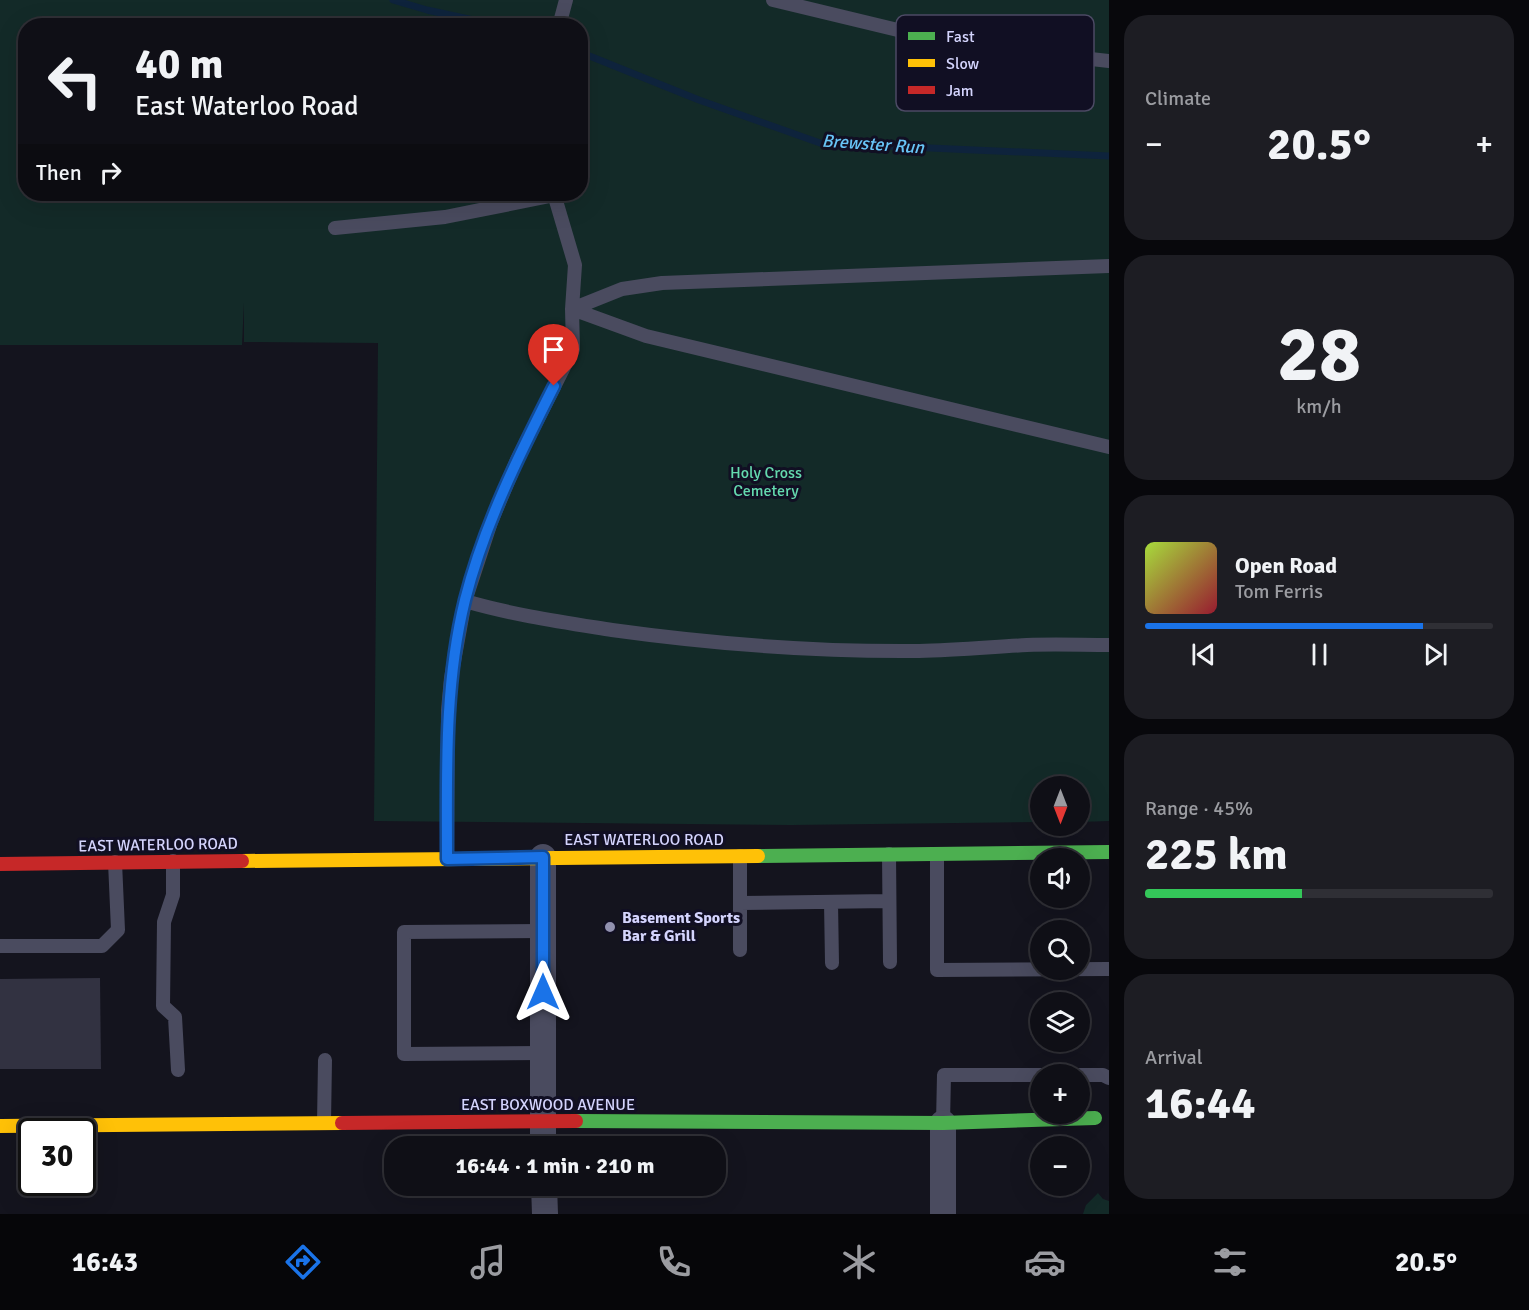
<!DOCTYPE html>
<html lang="en">
<head>
<meta charset="utf-8">
<style>
  body { margin:0; font-family:Signika,sans-serif; background:#1d1d23; color:#f1f3f6; height:100vh; display:flex; flex-direction:column; font-size:22px; white-space:nowrap }
  * { box-sizing:border-box; margin:0 }
  p { font-size:20px; color:#9b9ca1 }
  .icon { flex:none; width:33px; height:33px; fill:none; stroke:currentColor; stroke-width:2; stroke-linecap:round; stroke-linejoin:round }
  .map { position:relative; flex:1; overflow:hidden }
  .panel { display:flex; flex-direction:column; gap:15px; padding:15px; background:#08080c; width:420px }
  .panel>* { flex:none }
  .hud { position:absolute; left:18px; top:18px; width:570px; height:183px; border-radius:24px; box-shadow:0 6px 24px #0002,0 0 0 2px #2f2f35; background:#0f0f16; color:#f1f3f6; overflow:hidden }
  .needle { width:39px; rotate:180deg }
  .tools { position:absolute; left:1030px; top:776px; display:grid; gap:12px }
  .tools a { display:grid; place-items:center; width:60px; height:60px; border-radius:50%; background:#0f0f16; box-shadow:0 6px 24px #0002,0 0 0 2px #2f2f35; font-size:30px }
  .speed { position:absolute; left:18px; top:1118px; display:flex; gap:12px; font-size:30px; font-weight:700; text-align:center }
  .speed>* { display:grid; place-content:center; width:78px; height:78px; border-radius:50%; background:#0f0f16; box-shadow:0 6px 24px #0002,0 0 0 2px #2f2f35; line-height:1 }
  .speed .limit { border:3px solid #111; border-radius:9px; background:#fff; color:#111 }
  .pin { position:absolute; display:grid; place-items:center; width:51px; height:51px; color:#fff; margin:-62px -26px; border-radius:50% 50% 50% 0; rotate:-45deg; box-shadow:0 0 6px #0007 }
  .pin .icon { rotate:45deg }
  .me { position:absolute; width:66px; margin:-33px; rotate:0deg; stroke-linejoin:round; filter:drop-shadow(0 0 4px #0008) }
  .turn { display:flex; align-items:center; gap:21px; height:126px; padding:0 18px; font-size:27px }
  .turn .icon { width:78px; height:78px; stroke-width:2.5 }
  .turn b { display:block; font-size:42px; line-height:51px }
  .then { display:flex; align-items:center; height:57px; padding:0 18px; background:#0003; gap:12px; font-size:22px }
  .big { font-size:45px; font-weight:800; line-height:1.1 }
  .panel .widget { flex:1; display:flex; flex-direction:column; justify-content:center; gap:9px; min-width:0; padding:0 21px; border-radius:24px; background:#1d1d23 }
  .panel .dial { align-items:center; gap:0 }
  .dial b { font-size:78px; line-height:1 }
  .song { display:flex; align-items:center; gap:18px }
  .cover { width:72px; height:72px; border-radius:9px; background:linear-gradient(135deg,hsl(80 70% 55%),hsl(350 70% 35%)) }
  .played { height:6px; border-radius:3px; background:linear-gradient(90deg,#1a73e8 80%,#2f2f35 80%) }
  .keys { display:flex; justify-content:space-around; direction:ltr }
  .heat { display:flex; justify-content:space-between; align-items:center; font-size:33px; direction:ltr }
  .charge { height:9px; border-radius:4px; background:linear-gradient(90deg,#34c759 45%,#2f2f35 0) }
  .trip { position:absolute; left:384px; top:1136px; width:342px; height:60px; border-radius:24px; background:#0f0f16; box-shadow:0 6px 24px #0002,0 0 0 2px #2f2f35; font-weight:800; line-height:60px; text-align:center }
  .tabs { display:flex; height:96px; justify-content:space-around; align-items:center; background:#060609; color:#9b9ca1 }
  .tabs .icon { width:42px; height:42px }
  .tabs .active { color:#1a73e8 }
  .tabs b { font-size:27px; color:#f1f3f6 }
  main { display:flex; flex:1; min-height:0 }
  .map>svg:first-child { display:block }
</style>
</head>
<body>
<main>
<div class="map">
<svg width="1109" height="1214" viewBox="0 0 1109 1214">
  <rect width="100%" height="100%" fill="#14141e"/>
  <path fill="#132a28" fill-rule="evenodd" d="M 0,0 L 1109,0 L 1109,821 L 1080,822 L 1080,786 L 1041,786 L 1041,822 L 791,825 L 374,821 L 378,343 L 244,342 L 244,302 L 242,345 L 0,345 ZM 26,26 L 580,26 L 580,194 L 26,194 Z
    M 1098,1193 L 1103,1199 L 1109,1201 L 1109,1214 L 1083,1214 L 1086,1205 Z"/>
  <g fill="none" stroke-linecap="round" stroke-linejoin="round">
    <path stroke="#0e233c" stroke-width="7" d="M 393,0 L 427,10 L 501,26
      M 582,53 L 699,100 L 820,143 L 1109,156"/>
  </g>
  <path fill="#323241" d="M 100,978 L 101,1069 L 0,1069 L 0,979 Z"/>
  <g fill="none" stroke-linecap="round" stroke-linejoin="round">
    <path stroke="#4a4b5f" stroke-width="14" d="M 773,0 L 931,38 L 994,48 L 1109,61
      M 559,26 L 566,0
      M 335,228 L 445,217 L 555,195
      M 572,309 L 646,336 L 1109,447
      M 572,309 L 622,289 L 662,283 L 1109,266
      M 465,601 C 513,615 562,622 612,630 C 713,644 816,652 919,651 C 955,650 991,647 1027,645 C 1055,644 1082,645 1109,645
      M 889,854 L 890,962
      M 937,854 L 937,970 L 1109,969
      M 740,856 L 740,950
      M 447,859 L 448,710 L 451,678 L 465,601 L 491,522 L 517,460 L 573,349 L 572,309 L 575,265 L 554,194
      M 173,861 L 173,895 L 164,922 L 163,1006 L 175,1017 L 178,1070
      M 831,902 L 832,963
      M 740,903 L 889,901
      M 543,931 L 404,932 L 404,1054 L 543,1053
      M 0,946 L 102,946 L 118,930 L 115,862
      M 1080,1075 L 1103,1075 L 1109,1078
      M 324,1123 L 325,1060
      M 943,1123 L 944,1075 L 1041,1075"/>
    <path stroke="#4a4b5f" stroke-width="26" d="M 543,857 L 543,1146
      M 544,1185 L 545,1214
      M 943,1214 L 943,1123"/>
    <path stroke="#4caf50" stroke-width="14" d="M 758,856 L 1109,852
      M 576,1121 L 943,1123 L 1095,1118"/>
    <path stroke="#ffc107" stroke-width="14" d="M 242,861 L 758,856
      M 0,1126 L 342,1123"/>
    <path stroke="#c62828" stroke-width="14" d="M 0,864 L 242,861
      M 342,1123 L 576,1121"/>
  </g>
  <g fill="none" stroke-linecap="round" stroke-linejoin="round">
    <defs>
      <path id="route" d="M 543,992 L 543,857 L 447,859 C 447,772 444,685 465,600 C 484,525 519,455 554,386"/>
    </defs>
    <use href="#route" stroke="#114b97" stroke-width="15"/>
    <use href="#route" stroke="#1a73e8" stroke-width="10"/>
  </g>
  <circle fill="#9191af" stroke="#110f23" stroke-width="2" cx="610" cy="927" r="6"/>
  <g text-anchor="middle" dominant-baseline="central" stroke-width="6" stroke-linejoin="round" paint-order="stroke">
    <g font-size="16" fill="#64d9ae" stroke="#110f23">
      <text x="766" y="473">Holy Cross<tspan x="766" dy="18">Cemetery</tspan></text>
    </g>
    <g font-size="16" fill="#d4d4fd" stroke="#110f23">
      <text x="644" y="840">EAST WATERLOO ROAD</text>
      <text transform="translate(158 845) rotate(-1)">EAST WATERLOO ROAD</text>
      <text x="548" y="1105">EAST BOXWOOD AVENUE</text>
    </g>
    <g font-size="16" font-weight="bold" fill="#d4d4fd" stroke="#110f23" text-anchor="start">
      <text x="622" y="918">Basement Sports<tspan x="622" dy="18">Bar &amp; Grill</tspan></text>
    </g>
    <g font-size="18" font-style="italic" fill="#68c5f7" stroke="#110f23">
      <text transform="translate(873 144) rotate(4)">Brewster Run</text>
    </g>
  </g>
  <rect x="896" y="15" width="198" height="96" rx="9" fill="#110f23" stroke="#4c4a64" stroke-width="1.5"/>
  <rect x="908" y="32" width="27" height="8" fill="#4caf50"/>
  <rect x="908" y="59" width="27" height="8" fill="#ffc107"/>
  <rect x="908" y="86" width="27" height="8" fill="#c62828"/>
  <g font-size="16" fill="#d4d4fd">
    <text x="946" y="42">Fast</text>
    <text x="946" y="69">Slow</text>
    <text x="946" y="96">Jam</text>
  </g>
</svg>
<div class="tools">
<a><svg class="needle" viewBox="-14 -14 28 28"><path d="M0-13l5 13h-10z" fill="#e53935"/><path d="M0 13l5-13h-10z" fill="#9b9ca1"/></svg></a>
<a><svg class="icon" aria-label="sound" viewBox="0 0 24 24"><path d="M4 9h4l5-4v14l-5-4H4zM17 9q2 3 0 6"/></svg></a>
<a><svg class="icon" aria-label="search" viewBox="0 0 24 24"><circle cx="10" cy="10" r="6"/><path d="M15 15l6 6"/></svg></a>
<a><svg class="icon" aria-label="layers" viewBox="0 0 24 24"><path d="M12 4l9 5-9 5-9-5zM3 14l9 5 9-5"/></svg></a>
<a>+</a>
<a>−</a>
</div>
<div class="speed"><div class="limit">30</div></div>
<div class="pin" style="left:554px;top:386px;background:#d93025"><svg class="icon" aria-label="arrive" viewBox="0 0 24 24"><path d="M6 21V4h12l-3 4 3 4H6"/></svg></div>
<svg class="me" style="left:543px;top:992px" viewBox="-20 -20 40 40"><path d="M0-17L14 15 0 8-14 15z" fill="#1a73e8" stroke="#fff" stroke-width="4"/></svg>
<div class="trip">16:44 · 1 min · 210 m</div>
<div class="hud">
<div class="turn"><svg class="icon" aria-label="left" viewBox="0 0 24 24"><path d="M17 20v-9H6M10 6l-5 5 5 5"/></svg><div><b>40 m</b>East Waterloo Road</div></div>
<div class="then">Then<svg class="icon" aria-label="right" viewBox="0 0 24 24"><path d="M7 20v-9h11M14 6l5 5-5 5"/></svg></div>
</div>
</div>
<section class="panel">
<div class="widget"><p>Climate</p>
<div class="heat"><a>−</a><b class="big">20.5°</b><a>+</a></div>
</div>
<div class="widget dial"><b>28</b><p>km/h</p></div>
<div class="widget">
<div class="song"><i class="cover"></i><div><b>Open Road</b><p>Tom Ferris</p></div></div>
<div class="played"></div>
<div class="keys"><svg class="icon" aria-label="previous" viewBox="0 0 24 24"><path d="M18 5L8 12l10 7zM5 5v14"/></svg><svg class="icon" aria-label="pause" viewBox="0 0 24 24"><path d="M8 5v14M16 5v14"/></svg><svg class="icon" aria-label="next" viewBox="0 0 24 24"><path d="M6 5l10 7-10 7zM19 5v14"/></svg></div>
</div>
<div class="widget"><p>Range · 45%</p><b class="big">225 km</b><div class="charge"></div></div>
<div class="widget"><p>Arrival</p><b class="big">16:44</b></div>
</section>
</main>
<nav class="tabs">
<b>16:43</b>
<svg class="icon active" aria-label="directions" viewBox="0 0 24 24"><path d="M12 3l9 9-9 9-9-9zM9 14v-3h6M13 9l2 2-2 2"/></svg>
<svg class="icon" aria-label="music" viewBox="0 0 24 24"><path d="M9 18V5l10-2v13"/><circle cx="6" cy="18" r="3"/><circle cx="16" cy="16" r="3"/></svg>
<svg class="icon" aria-label="phone" viewBox="0 0 24 24"><path d="M5 4h4l2 5-3 2q2 4 5 5l2-3 5 2v4C11 20 4 13 5 4z"/></svg>
<svg class="icon" aria-label="climate" viewBox="0 0 24 24"><path d="M12 3v18M4 7l16 10M4 17L20 7"/></svg>
<svg class="icon" aria-label="car" viewBox="0 0 24 24"><path d="M5 17H2v-5l4-1 3-4h7l3 4 3 1v5h-3M9 17h6M6 11h13"/><circle cx="7" cy="17" r="2"/><circle cx="17" cy="17" r="2"/></svg>
<svg class="icon" aria-label="filters" viewBox="0 0 24 24"><path d="M4 7h16M4 17h16"/><circle cx="9" cy="7" r="2"/><circle cx="15" cy="17" r="2"/></svg>
<b>20.5°</b>
</nav>
</body>
</html>
